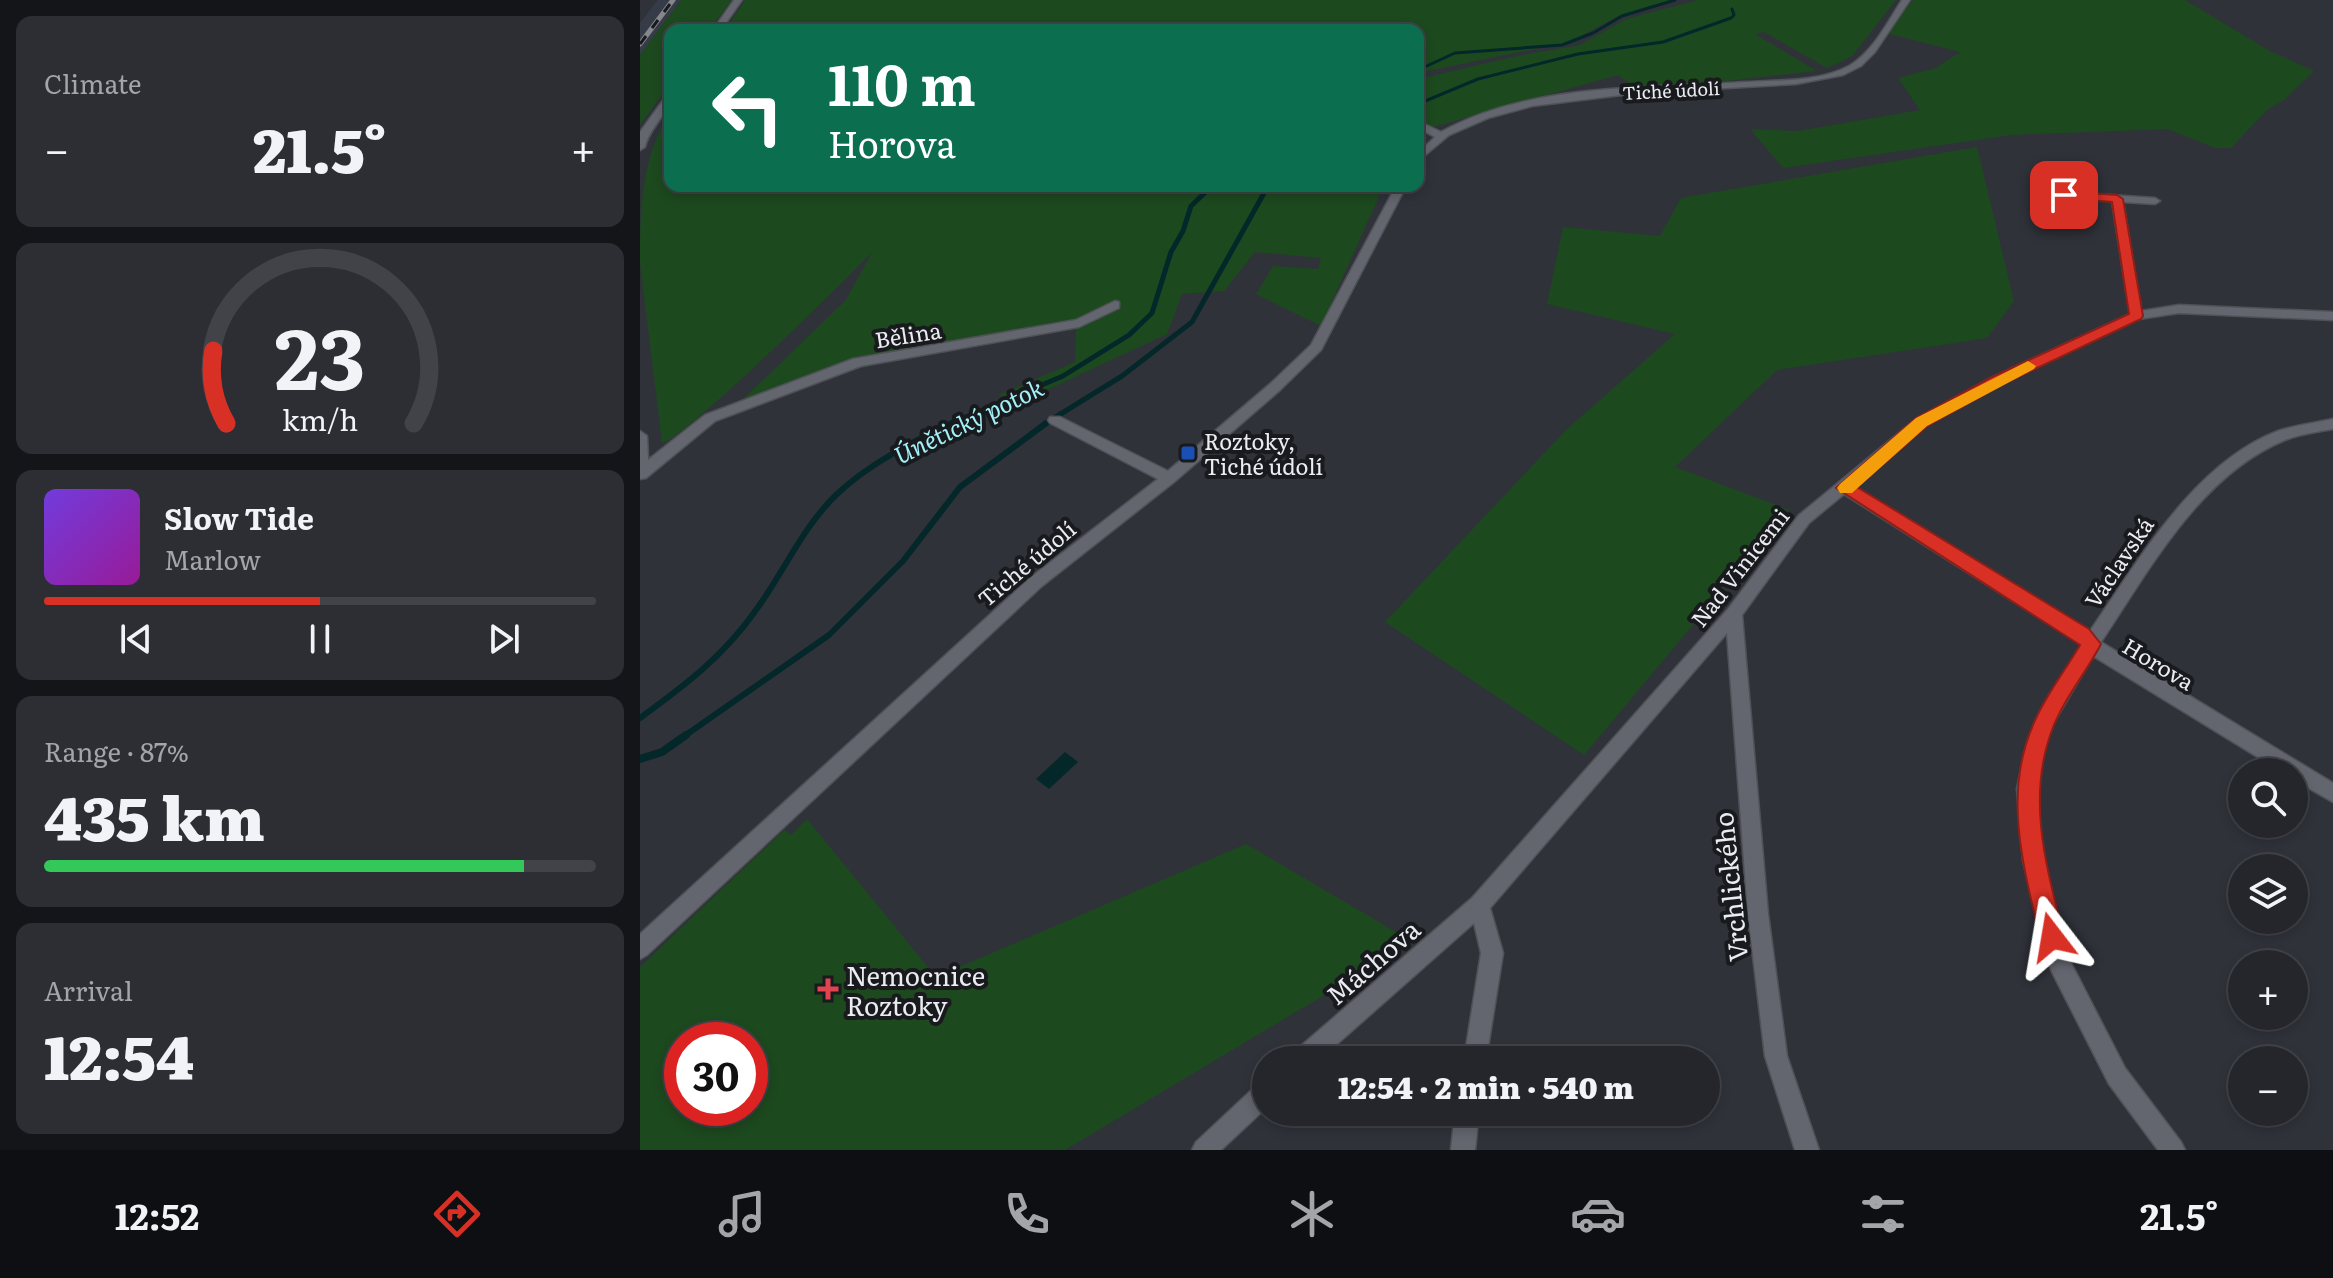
<!DOCTYPE html>
<html lang="en">
<head>
<meta charset="utf-8">
<style>
  body { margin:0; font-family:Literata,serif; background:#2c2e34; color:#f1f3f6; height:100vh; display:flex; flex-direction:column; font-size:30px; white-space:nowrap }
  * { box-sizing:border-box; margin:0 }
  p { font-size:26px; color:#a3a5a9 }
  .icon { flex:none; width:44px; height:44px; fill:none; stroke:currentColor; stroke-width:2; stroke-linecap:round; stroke-linejoin:round }
  .map { position:relative; flex:1; overflow:hidden }
  .panel { display:flex; flex-direction:column; gap:16px; padding:16px; background:#141518; width:640px }
  .panel>* { flex:none }
  .banner { position:absolute; left:24px; top:24px; width:760px; height:168px; border-radius:16px; box-shadow:0 4px 12px #0003,0 0 0 2px #414348; background:#0b6e4f; color:#fff; overflow:hidden }
  .tools { position:absolute; left:1588px; top:758px; display:grid; gap:16px }
  .tools a { display:grid; place-items:center; width:80px; height:80px; border-radius:50%; background:#24262c; box-shadow:0 4px 12px #0003,0 0 0 2px #414348; font-size:40px }
  .speed { position:absolute; left:24px; top:1022px; display:flex; gap:16px; font-size:40px; font-weight:700; text-align:center }
  .speed>* { display:grid; place-content:center; width:104px; height:104px; border-radius:50%; background:#24262c; box-shadow:0 4px 12px #0003,0 0 0 2px #414348; line-height:1 }
  .speed .limit { border:12px solid #d22; background:#fff; color:#111 }
  .pin { position:absolute; display:grid; place-items:center; width:68px; height:68px; color:#fff; margin:-34px; border-radius:16px; box-shadow:0 4px 12px #0006 }
  .me { position:absolute; width:88px; margin:-44px; rotate:346deg; stroke-linejoin:round; filter:drop-shadow(0 0 6px #0008) }
  .turn { display:flex; align-items:center; gap:28px; height:168px; padding:0 32px; font-size:36px }
  .turn .icon { width:104px; height:104px; stroke-width:2.5 }
  .turn b { display:block; font-size:56px; line-height:68px }
  .big { font-size:60px; font-weight:800; line-height:1.1 }
  .panel .tile { flex:1; display:flex; flex-direction:column; justify-content:center; gap:12px; min-width:0; padding:0 28px; border-radius:16px; background:#2c2e34 }
  .panel .dial { align-items:center; gap:0 }
  .dial svg { height:208px; overflow:visible; fill:none; stroke:#414348; stroke-width:7; stroke-linecap:round; text-anchor:middle }
  .dial text { fill:#f1f3f6; stroke:none }
  .song { display:flex; align-items:center; gap:24px }
  .cover { width:96px; height:96px; border-radius:12px; background:linear-gradient(135deg,hsl(260 70% 55%),hsl(300 70% 35%)) }
  .played { height:8px; border-radius:4px; background:linear-gradient(90deg,#d93025 50%,#414348 50%) }
  .keys { display:flex; justify-content:space-around; direction:ltr }
  .heat { display:flex; justify-content:space-between; align-items:center; font-size:44px; direction:ltr }
  .charge { height:12px; border-radius:6px; background:linear-gradient(90deg,#34c759 87%,#414348 0) }
  .trip { position:absolute; left:612px; top:1046px; width:468px; height:80px; border-radius:40px; background:#24262c; box-shadow:0 4px 12px #0003,0 0 0 2px #414348; font-weight:800; line-height:80px; text-align:center }
  .menu { display:flex; height:128px; justify-content:space-around; align-items:center; background:#0e0f12; color:#a3a5a9 }
  .menu .icon { width:56px; height:56px }
  .menu .on { color:#d93025 }
  .menu b { font-size:36px; color:#f1f3f6 }
  main { display:flex; flex:1; min-height:0 }
  .map>svg:first-child { display:block }
</style>
</head>
<body>
<main>
<section class="panel">
<div class="tile"><p>Climate</p>
<div class="heat"><a>−</a><b class="big">21.5°</b><a>+</a></div>
</div>
<div class="tile dial"><svg viewBox="0 0 100 80">
<path d="M14 69A42 42 0 1 1 86 69"/>
<path d="M14 69A42 42 0 0 1 9 41" stroke="#d93025"/>
<text x="50" y="56" font-size="32" font-weight="700">23</text>
<text x="50" y="72" font-size="11">km/h</text>
</svg></div>
<div class="tile">
<div class="song"><i class="cover"></i><div><b>Slow Tide</b><p>Marlow</p></div></div>
<div class="played"></div>
<div class="keys"><svg class="icon" aria-label="previous" viewBox="0 0 24 24"><path d="M18 5L8 12l10 7zM5 5v14"/></svg><svg class="icon" aria-label="pause" viewBox="0 0 24 24"><path d="M8 5v14M16 5v14"/></svg><svg class="icon" aria-label="next" viewBox="0 0 24 24"><path d="M6 5l10 7-10 7zM19 5v14"/></svg></div>
</div>
<div class="tile"><p>Range · 87%</p><b class="big">435 km</b><div class="charge"></div></div>
<div class="tile"><p>Arrival</p><b class="big">12:54</b></div>
</section>
<div class="map">
<svg width="1693" height="1150" viewBox="0 0 1693 1150">
  <rect width="100%" height="100%" fill="#30323a"/>
  <path fill="#363b48" d="M 18,0 L 41,0 L 0,55 L 0,23 Z"/>
  <path fill="#1d491f" fill-rule="evenodd" d="M 41,0 L 92,0 L 69,30 L 30,30 L 30,84 L 0,125 L 0,55 Z
    M 105,0 L 1032,0 L 980,15 L 929,42 L 778,73 L 778,30 L 85,30 Z
    M 1058,0 L 1256,0 L 1212,56 L 1187,68 L 1124,32 L 1115,34 L 1177,71 L 1041,86 L 996,88 L 978,75 L 793,127 L 778,120 L 778,79 L 877,56 L 940,45 L 986,19 Z
    M 1273,0 L 1545,0 L 1628,50 L 1674,71 L 1644,100 L 1627,110 L 1591,148 L 1575,148 L 1528,129 L 1371,135 L 1143,168 L 1110,129 L 1158,131 L 1280,110 L 1258,78 L 1296,68 L 1320,52 L 1246,33 Z
    M 30,113 L 30,186 L 585,186 L 583,191 C 616,180 705,185 740,194 L 681,326 L 616,294 L 633,266 L 678,269 L 681,258 L 615,252 L 584,291 L 542,294 L 527,334 L 379,403 L 359,395 L 435,362 L 436,327 L 417,321 L 152,385 L 95,407 L 206,300 L 232,252 C 207,279 44,439 22,443 L 0,262 C 0,210 1,157 30,113 Z
    M 1337,147 L 1374,301 L 1347,338 L 1137,370 L 1035,467 L 1149,510 L 944,755 L 745,622 L 927,429 L 1035,334 L 907,304 L 923,227 L 1020,236 L 1041,198 Z
    M 167,819 L 296,977 L 606,844 L 773,942 L 425,1150 L 0,1150 L 0,967 L 144,830 L 151,835 ZM 42,1040 L 110,1040 L 110,1108 L 42,1108 Z"/>
  <path fill="#04272a" d="M 425,752 L 438,762 L 409,789 L 396,779 Z"/>
  <g fill="none" stroke-linecap="round" stroke-linejoin="round">
    <path stroke="#04272a" stroke-width="3" d="M 778,70 L 815,53 L 922,45 L 953,33 L 982,16 L 1035,0
      M 778,104 L 838,79 L 938,54 L 1023,42 L 1091,18 L 1094,15 L 1092,9"/>
    <path stroke="#04272a" stroke-width="5" d="M 312,423 L 423,376 L 489,335 L 512,313 L 531,252 L 543,231 L 551,206 L 572,186
      M 406,423 L 482,376 L 552,322 L 628,186"/>
    <path stroke="#04272a" stroke-width="6" d="M 0,718 C 44,686 84,656 116,610 C 144,572 162,528 196,495 C 228,464 276,440 316,421
      M 43,737 L 189,635 L 263,561 L 320,487 L 409,421"/>
    <path stroke="#04272a" stroke-width="8" d="M 0,759 L 22,752 L 46,735"/>
    <defs>
      <path id="street" d="M 94,0 L 102,0 L 81,30 L 73,30 Z
        M 1262,0 L 1270,0 L 1235,52 L 1221,66 L 1203,75 L 1156,84 L 998,93 L 892,106 L 848,118 L 809,135 L 778,161 L 778,153 L 795,137 L 778,128 L 778,121 L 801,132 C 892,82 1006,89 1106,82 C 1139,80 1179,82 1209,66 C 1233,52 1247,23 1262,0 Z
        M 30,94 C 30,114 9,127 5,147 L 0,150 L 0,132 L 27,95 Z
        M 756,186 L 766,186 L 681,350 L 640,390 L 534,482 L 402,586 L 7,955 L 0,959 L 0,934 L 390,578 L 518,479 L 410,423 L 408,420 L 410,417 L 420,417 L 528,471 L 630,384 L 671,345 Z
        M 1424,192 L 1515,198 L 1520,201 L 1515,204 L 1483,202 L 1501,311 L 1539,305 L 1693,312 L 1693,320 L 1539,313 L 1499,319 L 1363,383 L 1286,425 L 1213,486 L 1450,631 C 1499,560 1554,463 1638,431 C 1655,425 1675,423 1693,419 L 1693,429 C 1677,432 1660,434 1645,440 C 1560,475 1510,569 1461,642 L 1693,783 L 1693,802 L 1654,780 L 1654,772 L 1642,772 L 1453,656 L 1410,729 L 1402,755 L 1395,789 L 1403,861 L 1429,959 L 1485,1068 L 1541,1142 L 1545,1150 L 1518,1150 L 1469,1084 L 1411,970 L 1383,861 L 1377,789 L 1384,755 L 1396,721 L 1442,645 L 1204,494 L 1169,523 L 1102,615 L 1128,914 L 1147,1056 L 1179,1150 L 1155,1150 L 1125,1056 L 1108,914 L 1087,633 L 850,908 L 863,953 L 846,1060 L 824,1060 L 841,953 L 834,923 L 679,1060 L 651,1060 L 654,1052 L 832,898 L 1088,609 L 1159,515 L 1276,419 L 1353,377 L 1490,314 L 1472,201 L 1420,197 L 1419,195 Z
        M 475,301 L 479,302 L 479,308 L 439,327 L 221,366 L 75,421 L 6,478 L 0,479 L 0,431 L 7,436 L 8,460 L 65,415 L 213,359 L 436,320 Z
        M 626,1080 L 626,1108 L 581,1150 L 552,1150 L 556,1142 L 618,1084 Z
        M 815,1112 L 839,1112 L 835,1150 L 811,1150 Z"/>
    </defs>
    <use href="#street" stroke="#4f5157" stroke-width="3"/>
    <use href="#street" fill="#63666e" fill-rule="evenodd"/>
    <defs>
      <path id="rail" d="M 0,44 L 33,0"/>
    </defs>
    <use href="#rail" stroke="#85878d" stroke-width="5"/>
    <use href="#rail" stroke="#191a1e" stroke-width="3" stroke-dasharray="10" stroke-linecap="butt"/>
  </g>
  <path fill="#d93025" stroke="#8d1f18" stroke-width="2" d="M 1424,191 L 1477,195 L 1483,199 L 1503,316 L 1501,319 L 1363,384 L 1287,426 L 1217,487 L 1449,629 L 1461,644 C 1446,673 1423,700 1412,730 C 1386,799 1407,869 1424,937 L 1421,945 L 1412,949 L 1404,945 L 1400,937 C 1383,866 1363,794 1393,725 C 1404,697 1425,671 1440,645 L 1196,488 L 1276,418 L 1352,377 L 1489,314 L 1472,202 L 1420,198 L 1420,192 Z"/>
  <path fill="#f59e0b" d="M 1388,361 L 1396,366 L 1394,369 L 1287,426 L 1212,493 L 1200,493 L 1197,488 L 1200,484 L 1276,418 Z"/>
  <rect fill="#1a4fb4" stroke="#191a1e" stroke-width="3" x="540" y="445" width="16" height="16" rx="4"/>
  <path fill="#e0444e" stroke="#191a1e" stroke-width="3" d="M184 977h8v8h8v8h-8v8h-8v-8h-8v-8h8z"/>
  <g text-anchor="middle" dominant-baseline="central" stroke-width="8" stroke-linejoin="round" paint-order="stroke">
    <g font-size="18" fill="#eaecf1" stroke="#191a1e">
      <text transform="translate(1031 90) rotate(-3)">Tiché údolí</text>
    </g>
    <g font-size="22" fill="#eaecf1" stroke="#191a1e">
      <text transform="translate(268 334) rotate(-9)">Bělina</text>
      <text transform="translate(1478 562) rotate(-56)">Václavská</text>
      <text transform="translate(386 563) rotate(-40)">Tiché údolí</text>
      <text transform="translate(1099 567) rotate(-52)">Nad Vinicemi</text>
      <text transform="translate(1519 663) rotate(31)">Horova</text>
    </g>
    <g font-size="22" fill="#eaecf1" stroke="#191a1e" text-anchor="start">
      <text x="564" y="440">Roztoky,<tspan x="564" dy="25">Tiché údolí</tspan></text>
    </g>
    <g font-size="24" font-style="italic" fill="#a2f1f8" stroke="#191a1e">
      <text transform="translate(328 420) rotate(-26)">Únětický potok</text>
    </g>
    <g font-size="26" fill="#eaecf1" stroke="#191a1e">
      <text transform="translate(1089 887) rotate(-96)">Vrchlického</text>
      <text transform="translate(732 961) rotate(-41)">Máchova</text>
    </g>
    <g font-size="26" fill="#eaecf1" stroke="#191a1e" text-anchor="start">
      <text x="206" y="974">Nemocnice<tspan x="206" dy="30">Roztoky</tspan></text>
    </g>
  </g>
</svg>
<div class="tools">
<a><svg class="icon" aria-label="search" viewBox="0 0 24 24"><circle cx="10" cy="10" r="6"/><path d="M15 15l6 6"/></svg></a>
<a><svg class="icon" aria-label="layers" viewBox="0 0 24 24"><path d="M12 4l9 5-9 5-9-5zM3 14l9 5 9-5"/></svg></a>
<a>+</a>
<a>−</a>
</div>
<div class="speed"><div class="limit">30</div></div>
<div class="pin" style="left:1424px;top:195px;background:#d93025"><svg class="icon" aria-label="arrive" viewBox="0 0 24 24"><path d="M6 21V4h12l-3 4 3 4H6"/></svg></div>
<svg class="me" style="left:1412px;top:937px" viewBox="-20 -20 40 40"><path d="M0-17L14 15 0 8-14 15z" fill="#d93025" stroke="#fff" stroke-width="4"/></svg>
<div class="trip">12:54 · 2 min · 540 m</div>
<div class="banner">
<div class="turn"><svg class="icon" aria-label="left" viewBox="0 0 24 24"><path d="M17 20v-9H6M10 6l-5 5 5 5"/></svg><div><b>110 m</b>Horova</div></div>
</div>
</div>
</main>
<nav class="menu">
<b>12:52</b>
<svg class="icon on" aria-label="directions" viewBox="0 0 24 24"><path d="M12 3l9 9-9 9-9-9zM9 14v-3h6M13 9l2 2-2 2"/></svg>
<svg class="icon" aria-label="music" viewBox="0 0 24 24"><path d="M9 18V5l10-2v13"/><circle cx="6" cy="18" r="3"/><circle cx="16" cy="16" r="3"/></svg>
<svg class="icon" aria-label="phone" viewBox="0 0 24 24"><path d="M5 4h4l2 5-3 2q2 4 5 5l2-3 5 2v4C11 20 4 13 5 4z"/></svg>
<svg class="icon" aria-label="climate" viewBox="0 0 24 24"><path d="M12 3v18M4 7l16 10M4 17L20 7"/></svg>
<svg class="icon" aria-label="car" viewBox="0 0 24 24"><path d="M5 17H2v-5l4-1 3-4h7l3 4 3 1v5h-3M9 17h6M6 11h13"/><circle cx="7" cy="17" r="2"/><circle cx="17" cy="17" r="2"/></svg>
<svg class="icon" aria-label="filters" viewBox="0 0 24 24"><path d="M4 7h16M4 17h16"/><circle cx="9" cy="7" r="2"/><circle cx="15" cy="17" r="2"/></svg>
<b>21.5°</b>
</nav>
</body>
</html>
